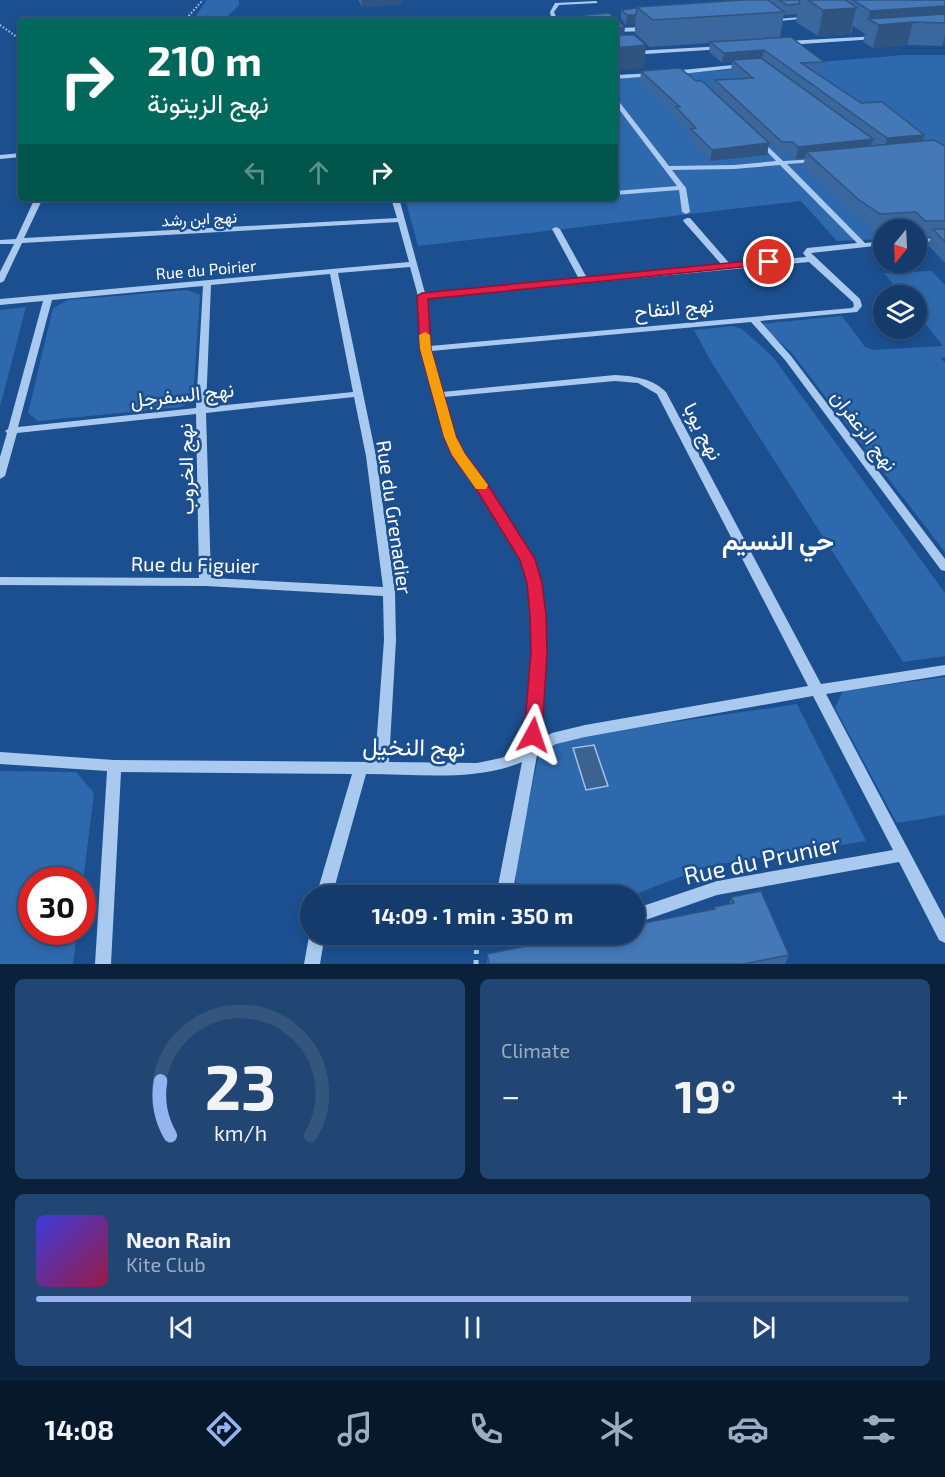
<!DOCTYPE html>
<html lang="en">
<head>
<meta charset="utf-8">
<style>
  body { margin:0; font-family:"Exo 2",Vazirmatn,sans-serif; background:#214673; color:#f1f3f6; height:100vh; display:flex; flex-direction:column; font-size:22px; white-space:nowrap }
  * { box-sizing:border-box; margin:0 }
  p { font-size:20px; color:#9dadc1 }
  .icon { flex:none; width:33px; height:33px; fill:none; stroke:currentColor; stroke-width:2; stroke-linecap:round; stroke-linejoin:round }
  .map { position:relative; height:964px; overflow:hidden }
  .drawer { display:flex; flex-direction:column; gap:15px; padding:15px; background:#0b203b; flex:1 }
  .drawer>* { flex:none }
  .hud { position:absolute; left:18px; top:18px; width:600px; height:183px; border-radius:6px; box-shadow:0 3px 9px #0003,0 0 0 2px #33557e; background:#00695c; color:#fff; overflow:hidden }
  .needle { width:39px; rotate:198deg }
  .controls { position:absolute; left:873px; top:219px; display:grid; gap:12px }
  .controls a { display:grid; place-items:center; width:54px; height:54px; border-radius:50%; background:#143b6b; box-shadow:0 3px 9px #0003,0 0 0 2px #33557e; font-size:30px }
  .speed { position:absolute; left:18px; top:867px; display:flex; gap:12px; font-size:30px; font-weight:700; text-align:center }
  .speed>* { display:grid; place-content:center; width:78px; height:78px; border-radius:50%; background:#143b6b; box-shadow:0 3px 9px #0003,0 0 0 2px #33557e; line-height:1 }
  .speed .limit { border:9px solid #d22; background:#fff; color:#111 }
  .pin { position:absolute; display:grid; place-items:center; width:51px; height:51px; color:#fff; margin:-26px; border:3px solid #fff; border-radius:50%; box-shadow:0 2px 6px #0007 }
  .me { position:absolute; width:66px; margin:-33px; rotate:5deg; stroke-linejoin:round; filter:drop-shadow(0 0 4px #0008) }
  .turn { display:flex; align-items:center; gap:21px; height:126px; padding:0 30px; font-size:27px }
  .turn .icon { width:78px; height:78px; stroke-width:2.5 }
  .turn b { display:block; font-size:42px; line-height:51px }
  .lanes { display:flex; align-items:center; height:57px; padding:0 30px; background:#0003; justify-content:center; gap:30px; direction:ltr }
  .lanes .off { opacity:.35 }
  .big { font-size:45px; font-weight:700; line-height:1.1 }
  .drawer .tile { flex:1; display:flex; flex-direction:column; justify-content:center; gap:9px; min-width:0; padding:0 21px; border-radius:9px; background:#214673 }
  .drawer .dial { align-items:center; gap:0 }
  .dial svg { height:156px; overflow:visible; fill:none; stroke:#33557e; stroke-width:7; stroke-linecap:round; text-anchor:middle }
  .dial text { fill:#f1f3f6; stroke:none }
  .song { display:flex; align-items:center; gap:18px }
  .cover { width:72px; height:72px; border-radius:9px; background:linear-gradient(135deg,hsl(240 70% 55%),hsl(340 70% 35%)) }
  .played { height:6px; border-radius:3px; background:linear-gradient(90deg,#95b2f1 75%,#33557e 75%) }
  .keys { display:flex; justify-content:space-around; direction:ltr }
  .heat { display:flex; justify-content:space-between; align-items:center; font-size:33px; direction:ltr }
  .drawer .tiles { flex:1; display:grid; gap:15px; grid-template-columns:1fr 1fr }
  .tile:last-child { grid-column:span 2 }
  .trip { position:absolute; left:300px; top:885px; width:345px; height:60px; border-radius:30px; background:#143b6b; box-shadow:0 3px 9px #0003,0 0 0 2px #33557e; font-weight:700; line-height:60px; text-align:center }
  .tab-bar { display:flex; height:96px; justify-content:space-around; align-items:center; background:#08182b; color:#9dadc1 }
  .tab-bar .icon { width:42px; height:42px }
  .tab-bar .active { color:#95b2f1 }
  .tab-bar b { font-size:27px; color:#f1f3f6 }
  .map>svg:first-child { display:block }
</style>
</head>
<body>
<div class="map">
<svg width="945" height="964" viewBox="0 0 945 964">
  <rect width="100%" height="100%" fill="#1b4f8f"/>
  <path fill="#2e69ad" d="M 207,0 L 239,0 L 239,5 L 223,21 L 192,21 Z
    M 904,55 L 945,55 L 945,236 L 917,237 L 916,230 L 884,230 L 883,239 L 837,241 L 801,201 L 418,246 L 405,198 L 615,198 L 615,79 Z
    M 932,271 L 945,285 L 945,357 L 941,358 L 945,363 L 945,552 L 791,352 L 759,324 L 842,316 L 865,347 L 872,350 L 943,346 L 917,313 L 916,296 L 902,295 L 884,273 Z
    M 187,290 L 200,295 L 193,400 L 181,407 L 38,421 L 28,413 L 53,308 L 68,300 Z
    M 26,307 L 0,407 L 0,310 Z
    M 733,326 L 742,329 L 773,357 L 945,593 L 945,656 L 903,662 L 712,363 L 694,330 Z
    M 945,677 L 945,815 L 897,823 L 835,708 L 843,691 Z
    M 797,704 L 866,841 L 708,866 L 633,895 L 516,896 L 516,861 L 540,750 L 559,739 Z
    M 0,771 L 76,772 L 94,793 L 83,882 L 32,880 L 32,932 L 77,932 L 73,964 L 0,964 Z"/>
  <path fill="#3c6290" stroke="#9cc4f0" stroke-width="1.5" d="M 594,745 L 608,786 L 586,790 L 573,748 Z"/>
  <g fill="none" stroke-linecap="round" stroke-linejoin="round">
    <path stroke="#a9c9ee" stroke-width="2" stroke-dasharray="1.5 2" stroke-linecap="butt" d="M 184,21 L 203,0
      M 0,25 L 21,40"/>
    <path stroke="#a9c9ee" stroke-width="5" stroke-dasharray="4 6" stroke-linecap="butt" d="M 476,964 L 477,934"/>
    <path fill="#a9c9ee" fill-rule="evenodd" d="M 596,1 L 598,3 L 559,5 L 554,12 L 558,21 L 552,21 L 550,12 L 555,3 Z
      M 812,16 L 810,18 L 769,22 L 766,20 Z
      M 615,28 L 648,27 L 651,29 L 648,31 L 615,32 Z
      M 878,36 L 876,39 L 787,45 L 784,43 L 787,41 Z
      M 725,46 L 723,49 L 615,56 L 615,52 Z
      M 743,64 L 746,66 L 745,67 L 672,75 L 669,73 L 672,71 Z
      M 656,73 L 657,74 L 654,76 L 615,79 L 615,75 Z
      M 615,98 L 617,99 L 669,166 L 734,165 L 776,161 L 756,140 L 756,138 L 758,137 L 783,161 L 818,159 L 819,160 L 816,162 L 787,164 L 865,243 L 884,241 L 884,245 L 811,253 L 860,299 L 862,306 L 857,312 L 760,321 L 791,356 L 945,559 L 945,571 L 941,570 L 785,360 L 751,322 L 431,351 L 442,392 L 615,375 C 633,376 652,378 666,392 L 821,684 L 945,665 L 945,675 L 826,694 L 945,919 L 945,943 L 939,940 L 899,862 L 717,895 L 634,924 L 634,909 L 717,881 L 893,850 L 813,696 L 585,737 L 556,744 L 537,755 L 512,896 L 496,896 L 522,762 C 475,782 417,774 366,774 L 332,896 L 316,896 L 352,774 L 121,772 L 111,964 L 95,964 L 107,771 L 0,764 L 0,752 L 114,760 L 375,762 L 384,640 L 383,596 L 205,586 L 0,585 L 0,577 L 199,578 L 196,414 L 17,433 L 5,476 L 0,479 L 0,457 L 7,433 L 5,431 L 8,429 L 43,301 L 0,305 L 0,299 L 409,262 L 398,222 L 22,243 L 4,281 L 0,283 L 0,272 L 14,244 L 0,244 L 0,240 L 16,239 L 35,198 L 43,198 L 24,238 L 397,218 L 391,198 L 399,198 L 425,293 L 579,279 L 552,229 L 556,227 L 560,229 L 587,278 L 722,265 L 684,222 L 683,220 L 687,218 L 690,218 L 730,264 L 806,257 L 803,253 L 807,248 L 857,243 L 780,165 L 734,169 L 672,170 L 686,188 L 690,212 L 686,214 L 682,212 L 679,190 L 615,195 L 615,191 L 677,186 L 615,104 ZM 809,262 L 853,302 L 854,306 L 852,308 L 430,346 L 426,298 ZM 410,267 L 418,296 L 422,349 L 445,437 L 454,455 L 477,487 L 521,559 L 528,583 L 532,615 L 533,652 L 524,749 L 501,758 L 477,763 L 389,762 L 396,640 L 395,592 L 376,456 L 338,273 ZM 330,274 L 353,392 L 206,407 L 211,285 ZM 203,286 L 196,408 L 18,427 L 52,300 ZM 615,381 L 638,383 L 657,394 L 808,686 L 585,725 L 552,733 L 539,740 L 545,652 L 544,615 L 540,583 L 533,559 L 485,483 L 464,454 L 455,437 L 444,397 ZM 354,397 L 366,456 L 383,587 L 211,578 L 206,413 Z
      M 21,153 L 21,157 L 0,159 L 0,155 Z
      M 945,238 L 945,242 L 916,243 L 916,239 Z
      M 310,931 L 310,934 L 325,934 L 320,964 L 304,964 Z
      M 512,934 L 581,934 L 579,939 C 558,948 535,948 514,939 Z"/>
  </g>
  <path fill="#3a679d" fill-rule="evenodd" d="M 358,0 L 403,0 L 403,4 L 362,7 Z
    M 742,0 L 945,0 L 945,46 L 907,45 L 873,48 L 863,42 L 865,34 L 853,26 L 851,34 L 818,36 L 796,22 L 797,14 L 786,15 L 784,14 L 780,37 L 824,62 L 822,72 L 815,73 L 861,103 L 924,135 L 922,141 L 945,146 L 945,263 L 928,245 L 931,237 L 921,237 L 916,232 L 916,230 L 914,230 L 911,227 L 876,230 L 854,213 L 803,166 L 805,158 L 796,159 L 790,153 L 780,154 L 769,144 L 767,155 L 710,161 L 690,140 L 690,136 L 674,119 L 675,115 L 640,82 L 641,71 L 696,81 L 713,91 L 715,80 L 740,78 L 731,71 L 732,62 L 722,63 L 709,52 L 710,43 L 650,47 L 635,33 L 635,24 L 626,25 L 621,19 L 621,10 L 637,8 L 637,7 ZM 872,141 L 877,145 L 871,146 Z
    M 731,897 L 789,955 L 785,964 L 487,964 L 487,954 L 714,910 L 714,907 L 729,904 Z"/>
  <path fill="#305480" d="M 362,0 L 403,0 L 403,4 L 362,7 Z
    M 945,6 L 945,23 L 913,22 L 907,45 L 873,48 L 879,25 L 868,19 L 865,34 L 870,11 Z
    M 856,8 L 850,34 L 818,36 L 823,10 Z
    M 627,15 L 636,15 L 635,24 L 626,25 Z
    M 625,27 L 623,47 L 646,45 L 644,68 L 615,71 L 615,28 Z
    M 945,34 L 945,46 L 942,46 Z
    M 764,50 L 762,60 L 732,60 L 732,62 L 722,63 L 724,53 Z
    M 924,135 L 921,146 L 884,150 L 887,138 Z
    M 873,139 L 870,150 L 806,152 L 805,158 L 796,159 L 798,147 Z
    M 769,143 L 767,155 L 710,161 L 712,150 Z"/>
  <path fill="#4478b7" stroke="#305480" stroke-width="1.5" d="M 742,0 L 768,0 L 784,12 L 653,20 L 637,7 Z
    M 779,0 L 800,0 L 799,4 L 787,5 Z
    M 808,0 L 845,0 L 857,8 L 823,10 Z
    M 853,0 L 945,0 L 945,6 L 870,11 Z
    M 637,8 L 636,15 L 627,15 L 621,10 Z
    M 609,13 L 625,27 L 615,28 L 615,35 L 634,35 L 646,45 L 615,48 L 615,21 L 588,21 L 585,18 L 588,17 L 585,15 Z
    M 945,14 L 945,23 L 913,22 L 879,25 L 868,19 Z
    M 791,37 L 824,62 L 801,63 L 861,103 L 882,102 L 924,135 L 887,138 L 764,50 L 724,53 L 710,42 Z
    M 761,58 L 873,139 L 798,147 L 793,142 L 782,142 L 715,80 L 753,78 L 732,60 Z
    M 680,68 L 696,81 L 702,81 L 769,143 L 712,150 L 691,129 L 696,128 L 676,107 L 680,107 L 641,71 Z
    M 934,140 L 945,146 L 945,221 L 925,221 L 916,212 L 880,214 L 858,199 L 806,152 Z
    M 933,229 L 945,229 L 945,242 Z
    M 761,891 L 789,955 L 743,964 L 489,964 L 487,954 L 586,934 L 634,934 L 634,925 L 715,909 L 714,907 L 734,903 L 731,897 Z"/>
  <path fill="#e11d48" stroke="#92132f" stroke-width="1.5" d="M 769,259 L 774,262 L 772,264 L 428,299 L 431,349 L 456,437 L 465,454 L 486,482 L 535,559 L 542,583 L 546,615 L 547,652 L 542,735 L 539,741 L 533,743 L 527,741 L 524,735 L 531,652 L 530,615 L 527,583 L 520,560 L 475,487 L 452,455 L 444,437 L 420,349 L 417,296 L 422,293 Z"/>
  <path fill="#f59e0b" d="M 425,332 L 430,335 L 431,349 L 456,437 L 465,454 L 488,485 L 486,489 L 476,489 L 452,455 L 444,437 L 420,349 L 419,335 Z"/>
  <g text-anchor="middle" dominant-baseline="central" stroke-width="5" stroke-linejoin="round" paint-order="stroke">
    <g font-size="16" fill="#fff" stroke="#1b4f8f">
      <text transform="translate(199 218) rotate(-3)">نهج ابن رشد</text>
      <text transform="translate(206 269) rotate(-5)">Rue du Poirier</text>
    </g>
    <g font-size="20" fill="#fff" stroke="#1b4f8f">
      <text transform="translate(674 307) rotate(-5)">نهج التفاح</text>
      <text transform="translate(182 394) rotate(-6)">نهج السفرجل</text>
      <text transform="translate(865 430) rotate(53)">نهج الزعفران</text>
      <text transform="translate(704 431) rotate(63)">نهج يوبا</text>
      <text transform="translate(185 469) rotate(-91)">نهج الخروب</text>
      <text transform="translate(395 517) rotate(82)">Rue du Grenadier</text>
      <text transform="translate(195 564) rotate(1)">Rue du Figuier</text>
    </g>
    <g font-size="24" fill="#fff" stroke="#1b4f8f">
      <text transform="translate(414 746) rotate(1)">نهج النخيل</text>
      <text transform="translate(762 859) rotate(-12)">Rue du Prunier</text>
    </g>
    <g font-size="26" font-weight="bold" fill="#fff" stroke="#1b4f8f">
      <text x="778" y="539">حي النسيم</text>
    </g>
  </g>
</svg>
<div class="controls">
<a><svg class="needle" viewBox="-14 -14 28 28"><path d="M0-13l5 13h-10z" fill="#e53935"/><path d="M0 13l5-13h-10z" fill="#9dadc1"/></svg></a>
<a><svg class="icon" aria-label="layers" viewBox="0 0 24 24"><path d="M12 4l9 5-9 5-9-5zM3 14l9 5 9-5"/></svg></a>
</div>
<div class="speed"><div class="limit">30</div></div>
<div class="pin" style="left:769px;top:262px;background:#d93025"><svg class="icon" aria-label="arrive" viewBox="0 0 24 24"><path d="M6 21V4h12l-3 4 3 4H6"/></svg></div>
<svg class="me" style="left:533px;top:735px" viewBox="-20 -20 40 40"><path d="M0-17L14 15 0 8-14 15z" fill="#e11d48" stroke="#fff" stroke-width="4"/></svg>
<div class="trip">14:09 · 1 min · 350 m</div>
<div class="hud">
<div class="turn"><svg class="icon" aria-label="right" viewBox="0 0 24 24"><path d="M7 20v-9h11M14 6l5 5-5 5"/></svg><div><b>210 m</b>نهج الزيتونة</div></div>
<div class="lanes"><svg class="icon off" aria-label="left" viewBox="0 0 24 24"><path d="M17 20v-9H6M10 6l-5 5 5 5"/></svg><svg class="icon off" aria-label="ahead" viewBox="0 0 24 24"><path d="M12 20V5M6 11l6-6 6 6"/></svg><svg class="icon" aria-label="right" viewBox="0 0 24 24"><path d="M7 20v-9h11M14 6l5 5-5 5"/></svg></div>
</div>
</div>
<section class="drawer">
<div class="tiles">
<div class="tile dial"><svg viewBox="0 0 100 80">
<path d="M14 69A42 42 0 1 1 86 69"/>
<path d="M14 69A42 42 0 0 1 9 41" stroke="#95b2f1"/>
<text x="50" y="56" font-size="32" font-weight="700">23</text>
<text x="50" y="72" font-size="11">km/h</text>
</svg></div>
<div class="tile"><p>Climate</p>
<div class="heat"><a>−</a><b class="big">19°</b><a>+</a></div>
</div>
<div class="tile">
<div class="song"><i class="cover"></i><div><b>Neon Rain</b><p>Kite Club</p></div></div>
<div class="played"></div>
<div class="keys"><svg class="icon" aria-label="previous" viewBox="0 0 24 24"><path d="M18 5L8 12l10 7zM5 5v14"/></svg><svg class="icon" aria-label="pause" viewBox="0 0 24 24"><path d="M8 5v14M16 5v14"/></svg><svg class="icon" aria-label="next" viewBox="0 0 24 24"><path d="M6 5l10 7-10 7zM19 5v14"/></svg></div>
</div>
</div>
</section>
<nav class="tab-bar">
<b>14:08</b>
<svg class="icon active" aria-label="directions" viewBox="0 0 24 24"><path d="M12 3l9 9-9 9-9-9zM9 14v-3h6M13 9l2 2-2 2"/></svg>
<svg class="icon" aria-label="music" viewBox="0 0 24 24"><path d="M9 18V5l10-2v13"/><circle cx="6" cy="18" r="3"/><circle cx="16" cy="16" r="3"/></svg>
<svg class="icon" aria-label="phone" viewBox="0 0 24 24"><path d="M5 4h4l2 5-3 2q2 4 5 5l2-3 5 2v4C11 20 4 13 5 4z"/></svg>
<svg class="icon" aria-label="climate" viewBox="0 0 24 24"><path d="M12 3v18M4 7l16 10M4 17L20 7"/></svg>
<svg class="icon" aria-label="car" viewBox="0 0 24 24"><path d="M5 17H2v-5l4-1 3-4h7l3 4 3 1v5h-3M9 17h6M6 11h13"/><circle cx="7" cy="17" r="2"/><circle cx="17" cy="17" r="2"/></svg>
<svg class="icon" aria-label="filters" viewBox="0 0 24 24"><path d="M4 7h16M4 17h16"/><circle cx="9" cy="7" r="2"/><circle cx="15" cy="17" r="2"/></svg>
</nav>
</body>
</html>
